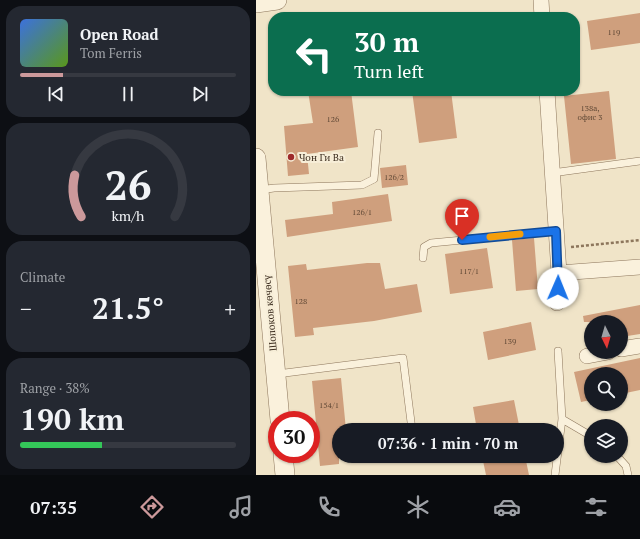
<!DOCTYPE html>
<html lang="en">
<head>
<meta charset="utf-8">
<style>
  body { margin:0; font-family:"PT Serif",serif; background:#242831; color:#f1f3f6; height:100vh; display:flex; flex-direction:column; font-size:15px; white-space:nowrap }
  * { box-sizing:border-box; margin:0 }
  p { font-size:13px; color:#9ea1a6 }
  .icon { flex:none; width:22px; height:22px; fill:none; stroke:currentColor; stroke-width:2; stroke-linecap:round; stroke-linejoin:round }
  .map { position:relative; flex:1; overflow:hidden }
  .panel { display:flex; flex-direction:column; gap:6px; padding:6px; background:#0d0f14; width:256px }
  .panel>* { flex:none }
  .banner { position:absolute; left:12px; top:12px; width:312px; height:84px; border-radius:16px; box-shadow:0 1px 3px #0004; background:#0b6e4f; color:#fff; overflow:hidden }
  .needle { width:26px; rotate:175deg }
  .controls { position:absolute; left:328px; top:315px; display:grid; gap:8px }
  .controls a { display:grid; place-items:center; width:44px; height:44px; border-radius:50%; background:#171b24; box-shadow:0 1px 3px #0004; font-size:20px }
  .speed { position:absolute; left:12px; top:411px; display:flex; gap:8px; font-size:20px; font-weight:700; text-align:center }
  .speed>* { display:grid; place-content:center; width:52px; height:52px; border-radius:50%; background:#171b24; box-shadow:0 1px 3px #0004; line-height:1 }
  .speed .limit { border:6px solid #d22; background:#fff; color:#111 }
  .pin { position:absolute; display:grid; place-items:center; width:34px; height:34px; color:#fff; margin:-41px -17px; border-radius:50% 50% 50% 0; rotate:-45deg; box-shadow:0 0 4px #0007 }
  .pin .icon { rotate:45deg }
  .me { position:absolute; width:44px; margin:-22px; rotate:1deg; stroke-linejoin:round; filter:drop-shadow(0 0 3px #0008) }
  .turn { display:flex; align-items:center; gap:14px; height:84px; padding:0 20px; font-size:18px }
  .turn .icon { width:52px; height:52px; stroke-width:2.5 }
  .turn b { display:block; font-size:28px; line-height:34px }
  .big { font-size:30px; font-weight:800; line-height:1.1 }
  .panel .widget { flex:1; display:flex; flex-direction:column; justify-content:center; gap:6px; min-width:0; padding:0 14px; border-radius:16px; background:#242831 }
  .panel .dial { align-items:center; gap:0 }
  .dial svg { height:104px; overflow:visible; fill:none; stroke:#363941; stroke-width:7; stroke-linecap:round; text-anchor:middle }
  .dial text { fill:#f1f3f6; stroke:none }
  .song { display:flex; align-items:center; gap:12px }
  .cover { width:48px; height:48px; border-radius:6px; background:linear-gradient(135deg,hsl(220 70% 55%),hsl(90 70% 35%)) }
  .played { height:4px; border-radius:2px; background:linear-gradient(90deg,#cc999b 20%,#363941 20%) }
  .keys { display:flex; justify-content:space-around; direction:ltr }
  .heat { display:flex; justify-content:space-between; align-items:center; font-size:22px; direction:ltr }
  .charge { height:6px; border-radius:3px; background:linear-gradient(90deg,#34c759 38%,#363941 0) }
  .trip { position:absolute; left:76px; top:423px; width:232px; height:40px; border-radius:20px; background:#171b24; box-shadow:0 1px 3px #0004; font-weight:800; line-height:40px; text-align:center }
  .dock { display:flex; height:64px; justify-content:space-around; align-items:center; background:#090b0e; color:#9ea1a6 }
  .dock .icon { width:28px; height:28px }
  .dock .selected { color:#cc999b }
  .dock b { font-size:18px; color:#f1f3f6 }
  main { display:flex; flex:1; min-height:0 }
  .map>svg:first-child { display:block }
</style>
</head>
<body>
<main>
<section class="panel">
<div class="widget">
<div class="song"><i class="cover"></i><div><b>Open Road</b><p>Tom Ferris</p></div></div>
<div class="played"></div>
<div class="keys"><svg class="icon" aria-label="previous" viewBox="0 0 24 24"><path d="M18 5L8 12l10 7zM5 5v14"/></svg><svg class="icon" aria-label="pause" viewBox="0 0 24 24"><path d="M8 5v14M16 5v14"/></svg><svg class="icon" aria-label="next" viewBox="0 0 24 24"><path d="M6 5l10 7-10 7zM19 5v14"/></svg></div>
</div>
<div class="widget dial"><svg viewBox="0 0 100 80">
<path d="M14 69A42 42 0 1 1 86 69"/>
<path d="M14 69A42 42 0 0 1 9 37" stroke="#cc999b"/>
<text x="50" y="56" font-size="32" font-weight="700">26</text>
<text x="50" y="72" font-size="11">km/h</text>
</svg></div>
<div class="widget"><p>Climate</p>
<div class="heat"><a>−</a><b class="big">21.5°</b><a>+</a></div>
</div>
<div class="widget"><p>Range · 38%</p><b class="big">190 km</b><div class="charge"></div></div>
</section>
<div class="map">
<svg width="384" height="475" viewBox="0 0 384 475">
  <rect width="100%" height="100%" fill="#f0e4c8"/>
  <path fill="#cf9f7d" d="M 384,13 L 384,43 L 335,50 L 331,21 Z
    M 52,91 L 95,91 L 102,147 L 51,154 L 53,174 L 32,176 L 28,126 L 57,123 Z
    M 156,91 L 195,91 L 201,138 L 163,143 Z
    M 353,91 L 360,159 L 315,164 L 308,96 Z
    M 150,165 L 152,185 L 126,188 L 124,168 Z
    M 132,194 L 136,221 L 31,237 L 29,220 L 77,214 L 76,202 Z
    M 278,238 L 282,289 L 260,291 L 256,240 Z
    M 231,248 L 237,288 L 194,294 L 189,254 Z
    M 111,263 L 124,263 L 129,289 L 161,284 L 166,312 L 118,321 L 57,328 L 58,335 L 39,337 L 32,266 L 50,264 L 51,270 Z
    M 384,305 L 384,334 L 365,337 L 365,322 L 328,322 L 327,316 Z
    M 275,322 L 280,350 L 232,360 L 227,332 Z
    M 384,358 L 384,390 L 365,394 L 365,374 L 335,374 L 335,400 L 325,402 L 318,372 Z
    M 85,378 L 90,430 L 83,430 L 83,464 L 64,466 L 56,381 Z
    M 258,400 L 264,430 L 221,430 L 217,407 Z
    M 226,456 L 269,456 L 273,475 L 230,475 Z"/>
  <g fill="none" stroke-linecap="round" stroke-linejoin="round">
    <defs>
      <path id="service" d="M 296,173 L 384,161
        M 4,190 L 18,188 L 106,185 L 118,179 L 122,133
        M 167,258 L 168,247 L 175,243 L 300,231
        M 21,374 L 147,358 L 156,430
        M 306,419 L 335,436
        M 361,456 L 370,466 L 372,475
        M 299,475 L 306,419 L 302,351"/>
      <path id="minor" d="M 285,0 L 286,17
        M 291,91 L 303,273 L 301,303
        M 303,273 L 384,267
        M 365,349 L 384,346
        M 331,356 L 352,352"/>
      <path id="tertiary" d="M 0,3 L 21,0
        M 0,158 L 24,420
        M 27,454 L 29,475"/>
    </defs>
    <use href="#service" stroke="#8d765c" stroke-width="8"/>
    <use href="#minor" stroke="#8d765c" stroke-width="16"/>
    <use href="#tertiary" stroke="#8d765c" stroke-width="20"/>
    <path stroke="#8d765c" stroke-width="2.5" stroke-dasharray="3 2" stroke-linecap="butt" d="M 315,247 L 384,240"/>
    <use href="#service" stroke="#faf1dc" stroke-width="7"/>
    <use href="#minor" stroke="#faf1dc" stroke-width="15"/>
    <use href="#tertiary" stroke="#faf1dc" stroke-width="19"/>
  </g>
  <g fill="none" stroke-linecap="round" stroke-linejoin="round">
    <defs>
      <path id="route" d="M 206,240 L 300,231 L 302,288"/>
    </defs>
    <use href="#route" stroke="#114b97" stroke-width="10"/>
    <use href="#route" stroke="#1a73e8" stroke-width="7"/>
    <path stroke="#f59e0b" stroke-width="7" d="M 234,237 L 264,234"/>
  </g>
  <circle fill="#9e2a2b" stroke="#f7eed8" stroke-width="1.5" cx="35" cy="157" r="4"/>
  <g text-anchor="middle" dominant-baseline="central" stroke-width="4" stroke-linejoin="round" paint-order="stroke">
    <g font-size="8" fill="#624a37">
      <text x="358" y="32">119</text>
      <text x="334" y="108">138а,<tspan x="334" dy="9">офис 3</tspan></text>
      <text x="77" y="119">126</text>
      <text x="138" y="177">126/2</text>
      <text x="106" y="212">126/1</text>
      <text x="213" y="271">117/1</text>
      <text x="45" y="301">128</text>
      <text x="254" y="341">139</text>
      <text x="73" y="405">154/1</text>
    </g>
    <g font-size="10" fill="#3d2e20" stroke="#f7eed8" text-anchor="start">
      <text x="43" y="157">Чон Ги Ва</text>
    </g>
    <g font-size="10" fill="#3d2e20" stroke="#f7eed8">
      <text transform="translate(14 313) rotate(-95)">Шопоков көчөсү</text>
    </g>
  </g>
</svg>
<div class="controls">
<a><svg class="needle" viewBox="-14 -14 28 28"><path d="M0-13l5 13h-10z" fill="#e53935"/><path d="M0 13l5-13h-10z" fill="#9ea1a6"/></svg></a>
<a><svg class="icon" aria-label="search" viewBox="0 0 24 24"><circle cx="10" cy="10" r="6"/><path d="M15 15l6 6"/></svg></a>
<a><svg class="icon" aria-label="layers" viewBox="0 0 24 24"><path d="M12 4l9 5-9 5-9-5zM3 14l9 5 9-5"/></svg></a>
</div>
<div class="speed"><div class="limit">30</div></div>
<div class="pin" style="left:206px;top:240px;background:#d93025"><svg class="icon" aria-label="arrive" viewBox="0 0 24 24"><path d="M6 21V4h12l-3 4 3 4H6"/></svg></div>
<svg class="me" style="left:302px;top:288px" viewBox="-20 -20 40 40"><circle r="19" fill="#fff"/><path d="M0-13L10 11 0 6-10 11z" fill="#1a73e8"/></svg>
<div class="trip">07:36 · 1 min · 70 m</div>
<div class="banner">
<div class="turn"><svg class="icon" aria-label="left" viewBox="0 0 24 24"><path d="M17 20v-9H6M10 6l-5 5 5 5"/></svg><div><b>30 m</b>Turn left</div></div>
</div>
</div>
</main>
<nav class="dock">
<b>07:35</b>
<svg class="icon selected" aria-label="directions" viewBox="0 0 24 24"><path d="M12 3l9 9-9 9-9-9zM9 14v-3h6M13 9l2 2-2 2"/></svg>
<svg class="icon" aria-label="music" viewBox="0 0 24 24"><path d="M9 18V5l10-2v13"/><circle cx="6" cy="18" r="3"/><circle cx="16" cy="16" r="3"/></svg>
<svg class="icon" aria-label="phone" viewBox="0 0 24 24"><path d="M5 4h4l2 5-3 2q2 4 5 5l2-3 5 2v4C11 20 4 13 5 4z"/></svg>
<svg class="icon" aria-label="climate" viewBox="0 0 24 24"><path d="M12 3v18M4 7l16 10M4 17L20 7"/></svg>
<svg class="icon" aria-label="car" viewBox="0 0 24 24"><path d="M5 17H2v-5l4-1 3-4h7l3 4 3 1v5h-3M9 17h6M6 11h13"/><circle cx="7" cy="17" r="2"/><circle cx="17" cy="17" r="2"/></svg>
<svg class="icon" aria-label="filters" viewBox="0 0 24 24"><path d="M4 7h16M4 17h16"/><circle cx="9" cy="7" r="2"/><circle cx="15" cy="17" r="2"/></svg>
</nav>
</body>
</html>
